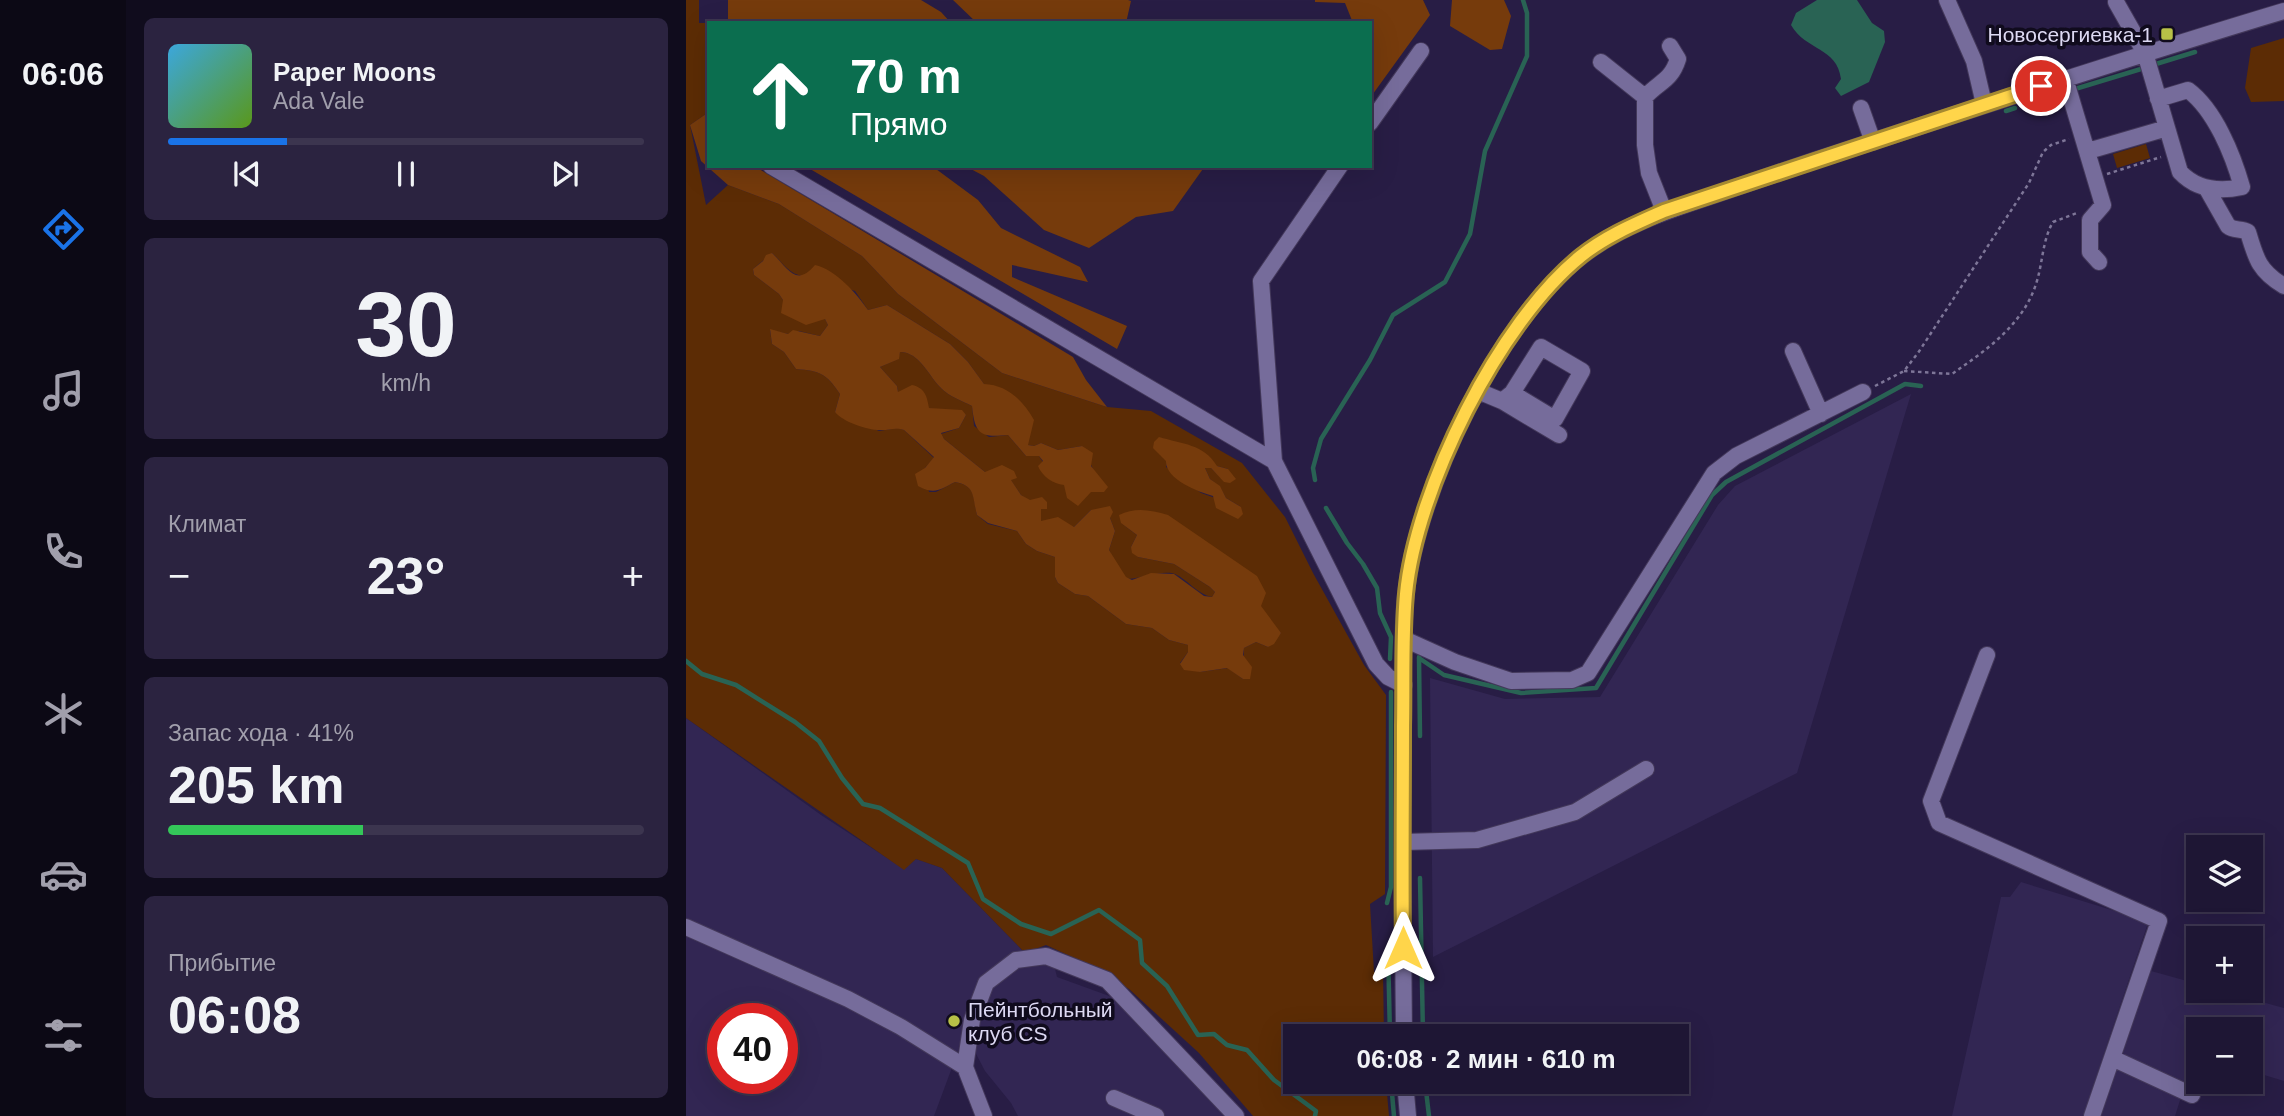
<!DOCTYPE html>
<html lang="ru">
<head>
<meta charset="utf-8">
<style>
  body { margin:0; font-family:Helvetica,sans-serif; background:#2b2340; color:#f1f3f6; height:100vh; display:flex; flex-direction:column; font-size:26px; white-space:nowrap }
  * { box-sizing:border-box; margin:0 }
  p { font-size:23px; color:#a19fac }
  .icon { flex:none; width:38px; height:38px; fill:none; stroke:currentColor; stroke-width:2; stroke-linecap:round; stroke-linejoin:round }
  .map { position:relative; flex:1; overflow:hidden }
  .details { display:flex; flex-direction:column; gap:18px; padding:18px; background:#100c1d; width:560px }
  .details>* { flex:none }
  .hud { position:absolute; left:21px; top:21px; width:665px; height:147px; border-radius:0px; box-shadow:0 7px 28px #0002,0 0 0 2px #3c354f; background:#0b6e4f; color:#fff; overflow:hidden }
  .buttons { position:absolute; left:1500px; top:835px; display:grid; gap:14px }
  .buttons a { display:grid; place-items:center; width:77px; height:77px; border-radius:0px; background:#1e1634; box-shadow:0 7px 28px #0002,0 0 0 2px #3c354f; font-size:35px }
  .speed { position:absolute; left:21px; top:1003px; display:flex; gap:14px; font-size:35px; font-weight:700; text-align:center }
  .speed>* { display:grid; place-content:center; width:91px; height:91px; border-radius:50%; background:#1e1634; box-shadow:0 7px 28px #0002,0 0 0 2px #3c354f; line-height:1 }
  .speed .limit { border:10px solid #d22; background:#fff; color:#111 }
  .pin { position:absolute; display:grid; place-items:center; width:60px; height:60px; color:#fff; margin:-30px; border:4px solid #fff; border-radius:50%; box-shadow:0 2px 7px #0007 }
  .me { position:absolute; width:77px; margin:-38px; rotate:0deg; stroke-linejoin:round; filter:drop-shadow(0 0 5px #0008) }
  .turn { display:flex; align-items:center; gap:24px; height:147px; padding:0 28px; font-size:32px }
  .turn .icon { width:91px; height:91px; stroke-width:2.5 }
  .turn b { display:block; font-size:49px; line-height:60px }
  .big { font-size:52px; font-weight:600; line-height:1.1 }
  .details .card { flex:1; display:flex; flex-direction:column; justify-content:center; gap:10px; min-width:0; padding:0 24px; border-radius:10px; background:#2b2340 }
  .details .dial { align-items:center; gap:0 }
  .dial b { font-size:91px; line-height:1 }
  .song { display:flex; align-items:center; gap:21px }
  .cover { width:84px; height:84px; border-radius:10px; background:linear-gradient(135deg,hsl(200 70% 55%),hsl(90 70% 35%)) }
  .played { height:7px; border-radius:4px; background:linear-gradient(90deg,#1a73e8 25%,#3c354f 25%) }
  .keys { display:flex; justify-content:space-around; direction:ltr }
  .heat { display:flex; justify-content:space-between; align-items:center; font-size:38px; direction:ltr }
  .charge { height:10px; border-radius:5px; background:linear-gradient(90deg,#34c759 41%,#3c354f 0) }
  .trip { position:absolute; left:597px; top:1024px; width:406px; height:70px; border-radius:0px; background:#1e1634; box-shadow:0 7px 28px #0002,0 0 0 2px #3c354f; font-weight:600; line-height:70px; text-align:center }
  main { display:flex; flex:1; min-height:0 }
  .dock { display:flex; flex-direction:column; width:126px; justify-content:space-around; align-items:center; background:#0c0915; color:#a19fac }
  .dock .icon { width:49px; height:49px }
  .dock .selected { color:#1a73e8 }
  .dock b { font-size:32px; color:#f1f3f6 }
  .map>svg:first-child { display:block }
</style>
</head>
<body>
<main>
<nav class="dock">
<b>06:06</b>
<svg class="icon selected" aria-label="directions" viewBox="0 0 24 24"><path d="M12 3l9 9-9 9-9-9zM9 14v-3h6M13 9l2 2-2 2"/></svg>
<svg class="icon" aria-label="music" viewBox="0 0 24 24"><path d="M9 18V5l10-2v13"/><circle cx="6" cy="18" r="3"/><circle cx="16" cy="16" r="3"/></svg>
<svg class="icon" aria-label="phone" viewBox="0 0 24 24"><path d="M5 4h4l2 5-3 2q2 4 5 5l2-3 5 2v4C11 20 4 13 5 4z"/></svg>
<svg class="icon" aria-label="climate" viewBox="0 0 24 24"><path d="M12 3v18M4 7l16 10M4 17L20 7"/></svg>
<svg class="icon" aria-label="car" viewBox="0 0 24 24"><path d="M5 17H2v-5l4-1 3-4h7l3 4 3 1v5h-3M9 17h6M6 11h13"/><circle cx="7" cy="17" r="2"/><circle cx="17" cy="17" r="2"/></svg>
<svg class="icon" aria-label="filters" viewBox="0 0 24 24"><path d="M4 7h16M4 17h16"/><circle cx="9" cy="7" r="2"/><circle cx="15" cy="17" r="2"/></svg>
</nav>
<section class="details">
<div class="card">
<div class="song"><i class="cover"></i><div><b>Paper Moons</b><p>Ada Vale</p></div></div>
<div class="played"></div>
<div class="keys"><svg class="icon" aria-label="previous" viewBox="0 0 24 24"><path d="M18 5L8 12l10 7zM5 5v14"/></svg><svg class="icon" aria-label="pause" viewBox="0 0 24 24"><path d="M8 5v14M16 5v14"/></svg><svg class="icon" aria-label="next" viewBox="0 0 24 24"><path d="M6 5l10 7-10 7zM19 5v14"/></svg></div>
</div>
<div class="card dial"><b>30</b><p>km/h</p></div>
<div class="card"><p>Климат</p>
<div class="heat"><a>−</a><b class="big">23°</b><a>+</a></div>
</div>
<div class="card"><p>Запас хода · 41%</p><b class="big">205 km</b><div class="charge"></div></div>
<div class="card"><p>Прибытие</p><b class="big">06:08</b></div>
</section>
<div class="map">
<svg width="1598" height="1116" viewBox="0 0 1598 1116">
  <rect width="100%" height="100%" fill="#281d45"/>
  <path fill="#322653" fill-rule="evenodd" d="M 1225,394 L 1111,773 L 747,957 L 744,678 L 819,699 L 914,697 L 1032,505 L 1049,486 Z
    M 0,718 L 135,815 L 218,869 L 230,859 L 256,868 L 339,953 L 332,956 L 281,1020 L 271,1054 L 248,1116 L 0,1116 ZM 37,1018 L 96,1018 L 96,1078 L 37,1078 Z
    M 1335,882 L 1442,915 L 1462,923 L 1397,1116 L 1266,1116 L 1315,897 L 1324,897 Z
    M 352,962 L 368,965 L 371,977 L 426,997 L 547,1116 L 332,1116 L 325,1103 L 299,1071 L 286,1046 L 295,1041 L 290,1032 L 304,984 L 326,968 Z
    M 1465,971 L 1512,984 L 1512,990 L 1535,991 L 1598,1008 L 1598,1081 L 1565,1071 L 1564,1029 L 1512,1029 L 1512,1054 L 1509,1053 L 1489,1116 L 1415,1116 Z"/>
  <path fill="#5c2c05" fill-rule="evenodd" d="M 0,0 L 13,0 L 13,23 L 23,23 L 23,110 L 20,114 L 4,125 L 20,205 L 42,185 L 93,204 L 176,256 L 212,294 L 316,373 L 421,407 L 465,411 L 556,463 L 599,517 L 627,573 L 678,665 L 700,695 L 699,894 L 684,904 L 688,972 L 697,971 L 698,1036 L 609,1036 L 609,1082 L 700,1082 L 703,1116 L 567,1116 L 513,1053 L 443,989 L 397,962 L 360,945 L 339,953 L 256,868 L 230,859 L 218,870 L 0,718 ZM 86,253 C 96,262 107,279 121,275 L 169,291 L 182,310 L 201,305 L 264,344 L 282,362 L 342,445 L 348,446 L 355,443 L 372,450 L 396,446 L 418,492 C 387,491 370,484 353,456 L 340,456 L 322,435 L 303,437 L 288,426 L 286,406 C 276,401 263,396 256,389 C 243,377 234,352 214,352 L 212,359 L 194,367 L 211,386 L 212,392 L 242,408 L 280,415 L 273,428 L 255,434 L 258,439 L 299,472 L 324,479 L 335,495 L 355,509 L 355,521 L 388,527 L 405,510 L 424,518 L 429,531 L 423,550 C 427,558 433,573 440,578 C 446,582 475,569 489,574 C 502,580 511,594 526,597 L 529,592 L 524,587 L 488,564 L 452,557 L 445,547 L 451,535 L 435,523 L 595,633 L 582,647 L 570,642 L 558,648 L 557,679 L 542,668 L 514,672 L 494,663 L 502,652 L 502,645 L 483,640 L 466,628 L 440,624 L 402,596 L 389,594 L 372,583 L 369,577 L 369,557 L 351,551 L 340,544 L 331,531 L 302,524 L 291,515 C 287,496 290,486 269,482 L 250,492 L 243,492 L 239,468 L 248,458 L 218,430 L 212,428 L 193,431 L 149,412 L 154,394 C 140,373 134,371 110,369 L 98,352 L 86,344 L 84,330 L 102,334 L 113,331 L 134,336 L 142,325 L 139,319 L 97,300 L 93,294 L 68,275 L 67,269 ZM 481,461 L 531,466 L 542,469 L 539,482 L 525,468 L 519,468 L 524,479 L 534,487 L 540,498 L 555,507 L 515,493 L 480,467 Z
    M 1598,38 L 1598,101 L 1565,102 L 1559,88 L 1565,48 Z
    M 1460,144 L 1464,158 L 1431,168 L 1427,154 Z"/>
  <path fill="#763b0c" d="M 42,0 L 235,0 L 255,12 L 265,23 L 42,23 Z
    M 267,0 L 442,0 L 445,1 L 440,23 L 291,23 Z
    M 629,0 L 737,0 L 744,15 L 684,98 L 684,23 L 667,23 L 659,3 L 629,2 Z
    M 766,0 L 818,0 L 825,16 L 816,49 L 804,50 L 764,26 Z
    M 23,110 L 23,166 L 68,166 L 387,357 L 400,380 L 421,407 L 316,373 L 212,294 L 176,256 L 93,204 L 42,185 L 15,161 L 4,125 L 20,114 Z
    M 119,166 L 244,166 L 250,169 L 292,200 L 315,228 L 394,267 L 402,282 L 326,265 L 326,277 L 441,326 L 431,349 Z
    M 279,166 L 519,166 L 487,211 L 450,217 L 403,248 L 358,230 L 298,176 Z
    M 86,253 C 102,268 110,288 129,265 C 149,269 171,294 182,310 L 201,305 L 264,344 L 282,362 L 298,384 C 321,385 337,400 348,420 L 342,445 L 348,446 L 355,443 L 372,450 L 396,446 L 407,453 L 405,466 L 422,487 L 418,492 L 405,492 L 392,506 L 381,498 L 378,485 C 367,484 356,476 352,466 L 357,461 L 353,456 L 340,456 L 322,435 C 294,438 289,434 286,406 C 276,401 263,396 256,389 C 243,377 234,352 214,352 L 213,359 L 194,367 L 211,386 L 212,392 L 226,385 C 239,388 241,396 243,408 L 276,410 L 280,415 L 273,428 L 255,433 L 258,439 L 299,472 L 316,465 L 328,471 L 331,478 L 325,480 L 335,495 L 344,500 L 356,497 L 361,502 L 361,509 L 355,509 L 355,521 L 372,517 L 388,527 L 405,510 L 424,506 L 427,512 L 424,518 L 429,531 L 423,550 L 440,577 L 446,580 L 465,573 L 488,574 L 518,596 L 526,597 L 529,592 L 524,587 L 488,564 L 452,557 L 446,553 L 445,547 L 451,535 L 435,523 L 433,515 C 449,507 465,510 482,515 L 571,576 L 580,593 L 575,606 L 595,633 L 588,644 L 582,647 L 570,642 L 558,648 L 557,655 L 566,667 L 564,679 L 557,679 L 541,668 L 514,672 L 498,670 L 494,664 L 502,652 L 502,645 L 483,640 L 466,628 L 440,624 L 402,596 L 389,594 L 372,583 L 369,577 L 369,557 L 351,551 L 340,544 L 331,531 L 302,523 L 291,515 C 286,496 290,486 269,482 C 253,490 249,495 232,486 L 229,474 L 239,468 L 248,457 L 218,430 C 210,427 204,430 196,430 C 183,431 157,422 149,412 L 154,394 C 140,373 134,371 110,369 L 98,352 L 86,344 L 84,329 L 102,334 L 107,330 L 134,336 L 142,325 L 139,319 L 120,325 L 95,313 L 97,300 L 93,294 L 68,275 L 67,269 L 77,261 L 80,255 Z
    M 473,437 C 496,444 518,444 531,466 L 542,469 L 550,479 L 544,483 L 538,482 L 525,468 L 519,468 L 524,479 L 534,486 L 540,498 L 555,507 L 557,514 L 552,519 L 530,508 L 527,496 C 512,492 479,479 480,461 L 467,448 L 468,442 Z"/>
  <path fill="#296354" d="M 1131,0 L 1171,0 L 1186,23 L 1198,31 L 1199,42 L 1183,82 L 1155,96 L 1149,88 L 1155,79 C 1151,47 1120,51 1105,25 L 1110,13 Z"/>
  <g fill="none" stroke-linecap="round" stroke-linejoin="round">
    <path stroke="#296354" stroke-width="4.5" d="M 1470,64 L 1509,52
      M 1389,89 L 1455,69
      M 1341,105 L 1375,94
      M 1320,111 L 1329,108
      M 629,480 L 627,468 L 635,439 L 684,360 L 707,315 L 759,282 L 784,234 L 799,151 L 841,56 L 841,13 L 837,0
      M 640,508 L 661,543 L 677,564 L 691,588 L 694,613 L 705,637 L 704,659
      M 733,657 L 734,736
      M 733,658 L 758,675 L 835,693 L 910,688 L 1026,495 L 1040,482 L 1219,384 L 1235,386
      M 0,661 L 16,674 L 50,685 L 109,722 L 133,741 L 156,778 L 177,804 L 194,808 L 282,863 L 297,899 L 335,924 L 365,934 L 413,910 L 454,940 L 456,963 L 481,986 L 512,1035 L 528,1034 L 541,1045 L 561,1050 L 588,1080 L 630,1111 L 629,1116
      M 734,878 L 737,1036
      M 701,903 L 705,887 L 705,692
      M 702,949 L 704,1036
      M 705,1082 L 708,1116
      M 739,1082 L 743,1116"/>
    <defs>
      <path id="minor" d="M 1261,0 L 1288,61 L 1298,104
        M 1430,2 L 1459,53 L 1494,172 C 1511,190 1533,192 1556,187 C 1547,155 1529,110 1502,90 L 1472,99
        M 915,62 L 959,97 L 959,145 L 963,173 L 978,211
        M 1379,78 L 1417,205 L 1404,220 L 1404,252 L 1413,262
        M 959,97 C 974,81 985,81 992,59 L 984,46
        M 1175,108 L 1187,142
        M 684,123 L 735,51
        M 1402,151 L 1481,128
        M 85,166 L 588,461
        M 654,166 L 575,281 L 588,461 L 690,664 L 702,677 L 718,685
        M 1521,189 L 1542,226 C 1548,231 1555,228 1562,232 C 1570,259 1573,271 1598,286
        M 1107,351 L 1135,414
        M 792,391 L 816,401 L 873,435
        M 816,401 L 826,393 L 855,347 L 896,371 L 869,419 L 826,393
        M 718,639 L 769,662 L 825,681 L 886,680 L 902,673 L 1028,473 L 1050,456 L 1177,392
        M 1301,655 L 1245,801 L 1253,823 L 1473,921 L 1406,1116
        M 717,842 L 791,840 L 889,812 L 960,769
        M 0,927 L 162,999 L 215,1027 L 279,1067
        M 718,1036 C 717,936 716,835 717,735 C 718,688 715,640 720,593 C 732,488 813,320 897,255 C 935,226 980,211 1025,196 C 1060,184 1095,172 1130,160 C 1286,109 1441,58 1598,11
        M 1426,1058 L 1506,1095
        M 719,1082 L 722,1116
        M 428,1098 L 470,1116
        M 298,1116 L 279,1067 L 286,1020 L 300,983 L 330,960 L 360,956 L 421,980 L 550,1116"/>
    </defs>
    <use href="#minor" stroke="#43385a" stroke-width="18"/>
    <path stroke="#7e7698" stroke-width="2.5" stroke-dasharray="3.5 3.5" stroke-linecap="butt" d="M 1421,174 L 1475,157
      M 1218,371 L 1266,374 C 1299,351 1337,325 1350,284 C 1357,263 1356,241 1367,222 L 1391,213
      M 1189,386 L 1218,371 L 1232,353 L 1343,183 L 1357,152 L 1365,145 L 1383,139"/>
    <use href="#minor" stroke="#766c9b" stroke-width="16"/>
  </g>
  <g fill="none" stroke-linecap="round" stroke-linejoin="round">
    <defs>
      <path id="route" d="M 717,948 C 716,874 717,800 717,726 C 718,682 716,637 720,594 C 730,489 813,322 895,256 C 920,236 949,224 978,211 L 1355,86"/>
    </defs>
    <use href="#route" stroke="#a68a30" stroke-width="18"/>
    <use href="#route" stroke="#ffd54a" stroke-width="12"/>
  </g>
  <g fill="#b8c147" stroke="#100b1d" stroke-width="2.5">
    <rect x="1474" y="27" width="14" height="14" rx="3.5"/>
    <circle cx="268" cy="1021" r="7"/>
  </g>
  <g text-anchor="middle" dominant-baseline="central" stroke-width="7" stroke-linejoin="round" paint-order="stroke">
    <g font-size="21" fill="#ddd9f3" stroke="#100b1d" text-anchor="end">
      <text x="1467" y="34">Новосергиевка-1</text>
      <text x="282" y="1009" text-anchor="start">Пейнтбольный<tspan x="282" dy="24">клуб CS</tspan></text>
    </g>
  </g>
</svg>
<div class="buttons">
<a><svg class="icon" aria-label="layers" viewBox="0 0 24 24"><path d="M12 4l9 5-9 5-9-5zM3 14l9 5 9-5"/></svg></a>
<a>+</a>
<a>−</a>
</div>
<div class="speed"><div class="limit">40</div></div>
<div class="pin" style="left:1355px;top:86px;background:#d93025"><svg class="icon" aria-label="arrive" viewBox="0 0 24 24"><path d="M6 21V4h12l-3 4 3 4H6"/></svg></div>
<svg class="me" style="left:717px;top:948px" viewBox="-20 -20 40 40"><path d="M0-17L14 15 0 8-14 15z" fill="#ffd54a" stroke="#fff" stroke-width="4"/></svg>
<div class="trip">06:08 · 2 мин · 610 m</div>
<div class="hud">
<div class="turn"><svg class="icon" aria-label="ahead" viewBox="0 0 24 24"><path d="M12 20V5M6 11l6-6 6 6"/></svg><div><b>70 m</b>Прямо</div></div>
</div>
</div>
</main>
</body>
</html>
